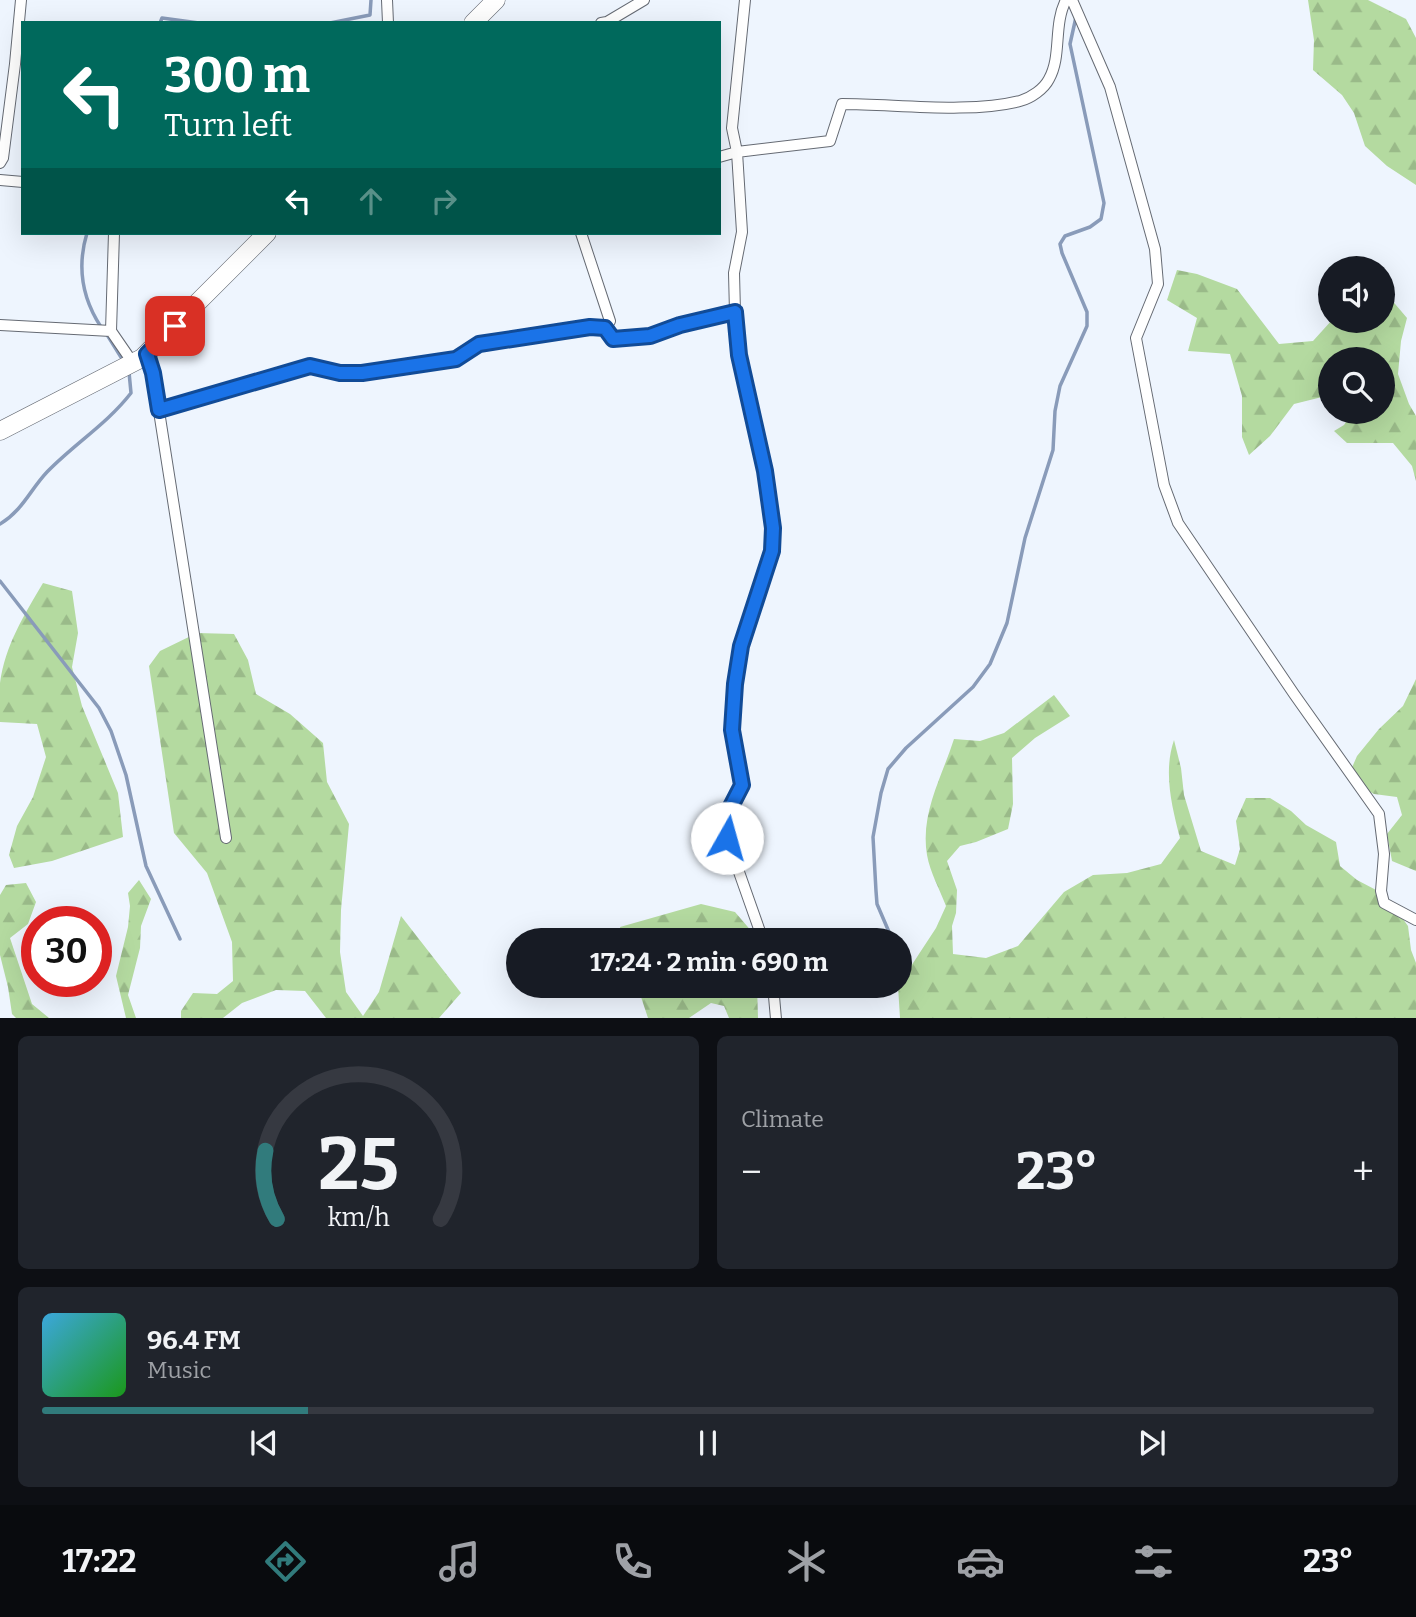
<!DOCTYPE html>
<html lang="en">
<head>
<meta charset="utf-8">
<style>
  body { margin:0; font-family:Bitter,serif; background:#20242c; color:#f1f3f6; height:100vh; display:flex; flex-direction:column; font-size:26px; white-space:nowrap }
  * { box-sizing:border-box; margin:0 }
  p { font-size:23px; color:#9ea1a6 }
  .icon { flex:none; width:38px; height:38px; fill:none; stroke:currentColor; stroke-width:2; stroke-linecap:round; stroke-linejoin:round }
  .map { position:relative; height:1018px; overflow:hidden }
  .side { display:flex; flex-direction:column; gap:18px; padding:18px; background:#0d0f14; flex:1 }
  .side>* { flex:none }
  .banner { position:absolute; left:21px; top:21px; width:700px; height:214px; border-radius:0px; box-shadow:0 7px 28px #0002; background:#00695c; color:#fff; overflow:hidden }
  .fabs { position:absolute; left:1318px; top:256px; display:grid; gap:14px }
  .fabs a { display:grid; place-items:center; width:77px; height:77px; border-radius:50%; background:#171b24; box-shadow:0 7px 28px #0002; font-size:35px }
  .speed { position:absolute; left:21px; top:906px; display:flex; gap:14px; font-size:35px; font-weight:700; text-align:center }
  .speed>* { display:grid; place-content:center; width:91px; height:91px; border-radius:50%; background:#171b24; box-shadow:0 7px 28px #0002; line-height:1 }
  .speed .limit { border:10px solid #d22; background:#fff; color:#111 }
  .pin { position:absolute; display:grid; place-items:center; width:60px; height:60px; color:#fff; margin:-30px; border-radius:14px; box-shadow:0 4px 10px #0006 }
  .me { position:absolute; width:77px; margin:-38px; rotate:7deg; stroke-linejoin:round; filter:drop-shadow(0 0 5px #0008) }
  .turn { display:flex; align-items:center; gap:24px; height:147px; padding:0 28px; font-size:32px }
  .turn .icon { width:91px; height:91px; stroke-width:2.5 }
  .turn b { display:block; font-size:49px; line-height:60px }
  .lanes { display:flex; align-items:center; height:66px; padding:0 28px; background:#0003; justify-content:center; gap:35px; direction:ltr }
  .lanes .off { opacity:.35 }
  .big { font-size:52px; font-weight:700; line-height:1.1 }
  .side .card { flex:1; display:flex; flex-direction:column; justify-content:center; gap:10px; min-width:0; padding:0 24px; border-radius:10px; background:#20242c }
  .side .dial { align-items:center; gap:0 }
  .dial svg { height:182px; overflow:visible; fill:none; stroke:#363941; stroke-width:7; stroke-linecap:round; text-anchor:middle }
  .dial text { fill:#f1f3f6; stroke:none }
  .song { display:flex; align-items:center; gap:21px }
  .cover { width:84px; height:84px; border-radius:10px; background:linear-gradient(135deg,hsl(200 70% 55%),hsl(120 70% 35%)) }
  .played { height:7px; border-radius:4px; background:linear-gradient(90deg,#317b7c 20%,#363941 20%) }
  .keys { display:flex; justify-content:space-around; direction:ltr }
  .heat { display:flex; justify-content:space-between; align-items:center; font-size:38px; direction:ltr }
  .side .tiles { flex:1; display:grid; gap:18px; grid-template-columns:1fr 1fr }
  .card:last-child { grid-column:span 2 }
  .trip { position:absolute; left:506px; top:928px; width:406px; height:70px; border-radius:35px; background:#171b24; box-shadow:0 7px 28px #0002; font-weight:700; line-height:70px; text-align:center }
  .menu { display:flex; height:112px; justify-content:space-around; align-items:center; background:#090b0e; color:#9ea1a6 }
  .menu .icon { width:49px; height:49px }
  .menu .on { color:#317b7c }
  .menu b { font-size:32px; color:#f1f3f6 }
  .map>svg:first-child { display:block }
</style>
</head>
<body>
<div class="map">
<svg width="1416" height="1019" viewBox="0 0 1416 1019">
  <defs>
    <pattern id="forest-firs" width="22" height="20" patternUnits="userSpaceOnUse" patternTransform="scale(1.75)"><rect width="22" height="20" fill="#b4daa0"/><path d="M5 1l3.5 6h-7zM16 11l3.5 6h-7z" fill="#9aba89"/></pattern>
  </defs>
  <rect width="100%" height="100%" fill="#eef5fe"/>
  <path fill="url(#forest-firs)" d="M 1308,0 L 1368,0 L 1406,19 L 1416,38 L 1416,185 L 1387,166 L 1365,146 L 1354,113 L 1342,95 L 1313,70 L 1314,40 Z
    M 1177,270 L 1197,274 L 1237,289 L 1279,344 L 1313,341 L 1332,320 L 1382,320 L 1383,300 L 1390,298 L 1407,318 L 1401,341 L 1398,374 L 1409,404 L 1416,416 L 1416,481 L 1412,466 L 1393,443 L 1347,443 L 1334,431 L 1344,425 L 1353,411 L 1382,411 L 1382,359 L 1330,359 L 1330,395 L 1294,404 L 1270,436 L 1249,455 L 1242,437 L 1242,396 L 1230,354 L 1188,351 L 1197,318 L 1167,300 Z
    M 43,583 L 72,591 L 78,633 L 72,667 L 82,706 L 118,793 L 123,837 L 52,861 L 14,868 L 9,855 L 17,826 L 33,797 L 46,757 L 37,724 L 0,722 C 0,709 0,696 0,683 C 5,646 24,615 43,583 Z
    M 197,633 L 234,634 L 248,660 L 256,694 L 290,714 L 323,743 L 327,782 L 349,824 L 341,910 L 340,952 L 346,992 L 363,1016 L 379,992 L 401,916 L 461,993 L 439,1018 L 326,1018 L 305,991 L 276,990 L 242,1003 L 223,1018 L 181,1018 L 181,1011 L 193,993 L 217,994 L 233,981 L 232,942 L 207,873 L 174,833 L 149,666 L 160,651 Z
    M 1416,679 L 1416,871 L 1392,861 L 1387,834 L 1402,815 L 1397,797 L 1374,794 L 1347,779 L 1357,756 L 1379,729 L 1403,706 Z
    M 1054,695 L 1070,716 L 1035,738 L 1012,758 L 1013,804 L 1008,829 L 976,842 L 960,846 L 947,861 L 957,890 L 956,913 L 952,926 L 953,954 L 986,958 L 1018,946 L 1064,892 L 1093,875 L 1127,873 L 1161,864 L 1180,838 C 1172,807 1163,772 1174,740 L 1181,768 L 1184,795 L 1201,851 L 1235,865 L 1240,849 L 1236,821 L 1246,798 L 1270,798 L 1291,811 L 1306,825 L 1336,842 L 1340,866 L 1357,880 L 1378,891 L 1395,908 L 1408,926 L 1411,950 L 1416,963 L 1416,1018 L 900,1018 L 898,986 L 936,928 L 946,906 C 940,890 930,872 927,855 C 920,813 942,777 954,739 L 980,741 L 1004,733 Z
    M 139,880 L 151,899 L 141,926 L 140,948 L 128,995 L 136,1018 L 126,1018 L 116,976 L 128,927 L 130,906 L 128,893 Z
    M 26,883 L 36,902 L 28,924 L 10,938 L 32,1004 L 49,1018 L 16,1018 L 12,1014 L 8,987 L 0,955 L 0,895 L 6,885 Z
    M 701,904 L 735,912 L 759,940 L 623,940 L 620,927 Z
    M 637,985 L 757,985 L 758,1018 L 729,1018 L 724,1006 L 711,1003 L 689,1018 L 648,1018 Z"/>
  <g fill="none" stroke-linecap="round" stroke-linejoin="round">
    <path stroke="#899bb9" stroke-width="3.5" d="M 160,23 L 162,18 L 199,23
      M 330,23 L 370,15 L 371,0
      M 87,233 C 77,266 82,298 101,327
      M 106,333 L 124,362
      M 0,524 C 23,510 30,490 47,472 C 74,444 107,424 131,393 L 129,372
      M 0,581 L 99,708 L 111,731 L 126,775 L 146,866 L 180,939
      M 892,939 L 877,904 L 876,891 L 873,837 L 881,793 L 888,769 L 906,748 L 973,687 L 990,664 L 1007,623 L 1025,538 L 1053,450 L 1055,411 L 1060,386 L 1087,326 L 1087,312 L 1062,253 L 1060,244 L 1065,236 L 1090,227 L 1101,219 L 1104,203 L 1070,44 L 1076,17"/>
    <defs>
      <path id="street" d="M 387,0 L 388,23
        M 745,0 L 732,128 L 737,152 L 742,232 L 734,273 L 735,312 L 739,355 L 765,471 L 773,528 L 772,551 L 741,646 L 735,684 L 732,730 L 742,785 L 724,820 L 727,838 L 763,940
        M 1072,0 L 1110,87 L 1155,249 L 1158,284 L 1136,338 L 1164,485 L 1178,523 L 1294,694 L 1379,814 L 1384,854 L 1381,891 L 1384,903 L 1416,920
        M 601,23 L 607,22 L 644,0
        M 719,157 L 737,152 L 830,141 L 842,104 C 896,104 969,114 1020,101 C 1031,98 1044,89 1049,79 C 1062,56 1053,25 1066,0
        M 0,163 L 3,158 L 15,64 L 21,0
        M 0,180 L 23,182
        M 581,233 L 610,321 L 605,328
        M 0,325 L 111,331 L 133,363
        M 111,331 L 114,233
        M 147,354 L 153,373 L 226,838
        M 159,409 L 311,366 L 340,373 L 362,373 L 456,359 L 479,344 L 590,326 L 605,328 L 613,339 L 650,336 L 680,325 L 735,312
        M 773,985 L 776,1019"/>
      <path id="primary" d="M 473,23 L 496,0
        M 0,431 L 142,358 L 267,233"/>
    </defs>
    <use href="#street" stroke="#656a73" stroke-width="12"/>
    <use href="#primary" stroke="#656a73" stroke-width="19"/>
    <use href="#street" stroke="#fff" stroke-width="10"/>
    <use href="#primary" stroke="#fff" stroke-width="18"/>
  </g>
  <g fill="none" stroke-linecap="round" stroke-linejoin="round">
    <defs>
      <path id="route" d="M 175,326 L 147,354 L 153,373 L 159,410 L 310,366 L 340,373 L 362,373 L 456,359 L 479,344 L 590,327 L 605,328 L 613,339 L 650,336 L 680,325 L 735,312 L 739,355 L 765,471 L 773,528 L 772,551 L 741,646 L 735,684 L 732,730 L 742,785 L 724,820 L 727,838"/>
    </defs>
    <use href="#route" stroke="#114b97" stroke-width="18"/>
    <use href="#route" stroke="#1a73e8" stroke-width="12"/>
  </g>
</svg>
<div class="fabs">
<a><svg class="icon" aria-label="sound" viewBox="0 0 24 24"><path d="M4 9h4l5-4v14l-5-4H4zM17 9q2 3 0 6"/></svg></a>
<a><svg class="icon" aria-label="search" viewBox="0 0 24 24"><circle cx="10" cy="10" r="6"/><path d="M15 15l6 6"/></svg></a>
</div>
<div class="speed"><div class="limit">30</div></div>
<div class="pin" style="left:175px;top:326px;background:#d93025"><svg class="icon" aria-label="arrive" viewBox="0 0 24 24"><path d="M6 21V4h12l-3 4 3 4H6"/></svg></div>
<svg class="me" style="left:727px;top:838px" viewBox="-20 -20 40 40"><circle r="19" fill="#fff"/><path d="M0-13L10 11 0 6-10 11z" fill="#1a73e8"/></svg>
<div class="trip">17:24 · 2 min · 690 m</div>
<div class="banner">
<div class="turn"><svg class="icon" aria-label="left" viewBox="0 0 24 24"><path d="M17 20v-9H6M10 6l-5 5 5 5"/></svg><div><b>300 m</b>Turn left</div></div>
<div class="lanes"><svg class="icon" aria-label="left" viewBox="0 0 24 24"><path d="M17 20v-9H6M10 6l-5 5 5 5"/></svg><svg class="icon off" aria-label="ahead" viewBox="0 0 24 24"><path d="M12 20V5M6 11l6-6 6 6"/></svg><svg class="icon off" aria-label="right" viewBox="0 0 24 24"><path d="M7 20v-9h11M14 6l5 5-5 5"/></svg></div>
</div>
</div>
<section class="side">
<div class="tiles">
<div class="card dial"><svg viewBox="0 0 100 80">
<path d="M14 69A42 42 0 1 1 86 69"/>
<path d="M14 69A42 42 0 0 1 9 39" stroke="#317b7c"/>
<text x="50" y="56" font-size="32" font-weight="700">25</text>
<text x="50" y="72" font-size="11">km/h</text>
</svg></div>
<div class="card"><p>Climate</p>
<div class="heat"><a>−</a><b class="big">23°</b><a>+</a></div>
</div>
<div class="card">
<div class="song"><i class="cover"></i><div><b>96.4 FM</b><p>Music</p></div></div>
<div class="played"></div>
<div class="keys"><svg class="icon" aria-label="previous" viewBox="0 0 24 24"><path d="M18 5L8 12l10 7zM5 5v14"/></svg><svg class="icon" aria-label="pause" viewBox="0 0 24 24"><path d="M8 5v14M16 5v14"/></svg><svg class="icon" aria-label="next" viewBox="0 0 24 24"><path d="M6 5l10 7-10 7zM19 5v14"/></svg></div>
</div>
</div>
</section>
<nav class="menu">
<b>17:22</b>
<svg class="icon on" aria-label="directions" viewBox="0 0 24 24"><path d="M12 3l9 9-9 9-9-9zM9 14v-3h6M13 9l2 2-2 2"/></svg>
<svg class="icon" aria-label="music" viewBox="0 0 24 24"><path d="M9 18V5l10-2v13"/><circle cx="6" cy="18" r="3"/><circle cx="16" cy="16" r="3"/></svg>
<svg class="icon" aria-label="phone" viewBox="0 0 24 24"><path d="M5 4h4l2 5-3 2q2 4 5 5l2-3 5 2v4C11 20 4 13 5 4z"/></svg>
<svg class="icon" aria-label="climate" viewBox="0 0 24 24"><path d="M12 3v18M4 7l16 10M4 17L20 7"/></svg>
<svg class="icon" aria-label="car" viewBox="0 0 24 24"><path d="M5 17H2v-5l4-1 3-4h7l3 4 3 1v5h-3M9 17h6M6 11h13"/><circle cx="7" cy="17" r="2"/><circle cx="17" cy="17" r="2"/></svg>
<svg class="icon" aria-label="filters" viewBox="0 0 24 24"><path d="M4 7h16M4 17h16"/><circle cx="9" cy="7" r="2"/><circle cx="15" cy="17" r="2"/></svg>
<b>23°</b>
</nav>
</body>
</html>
